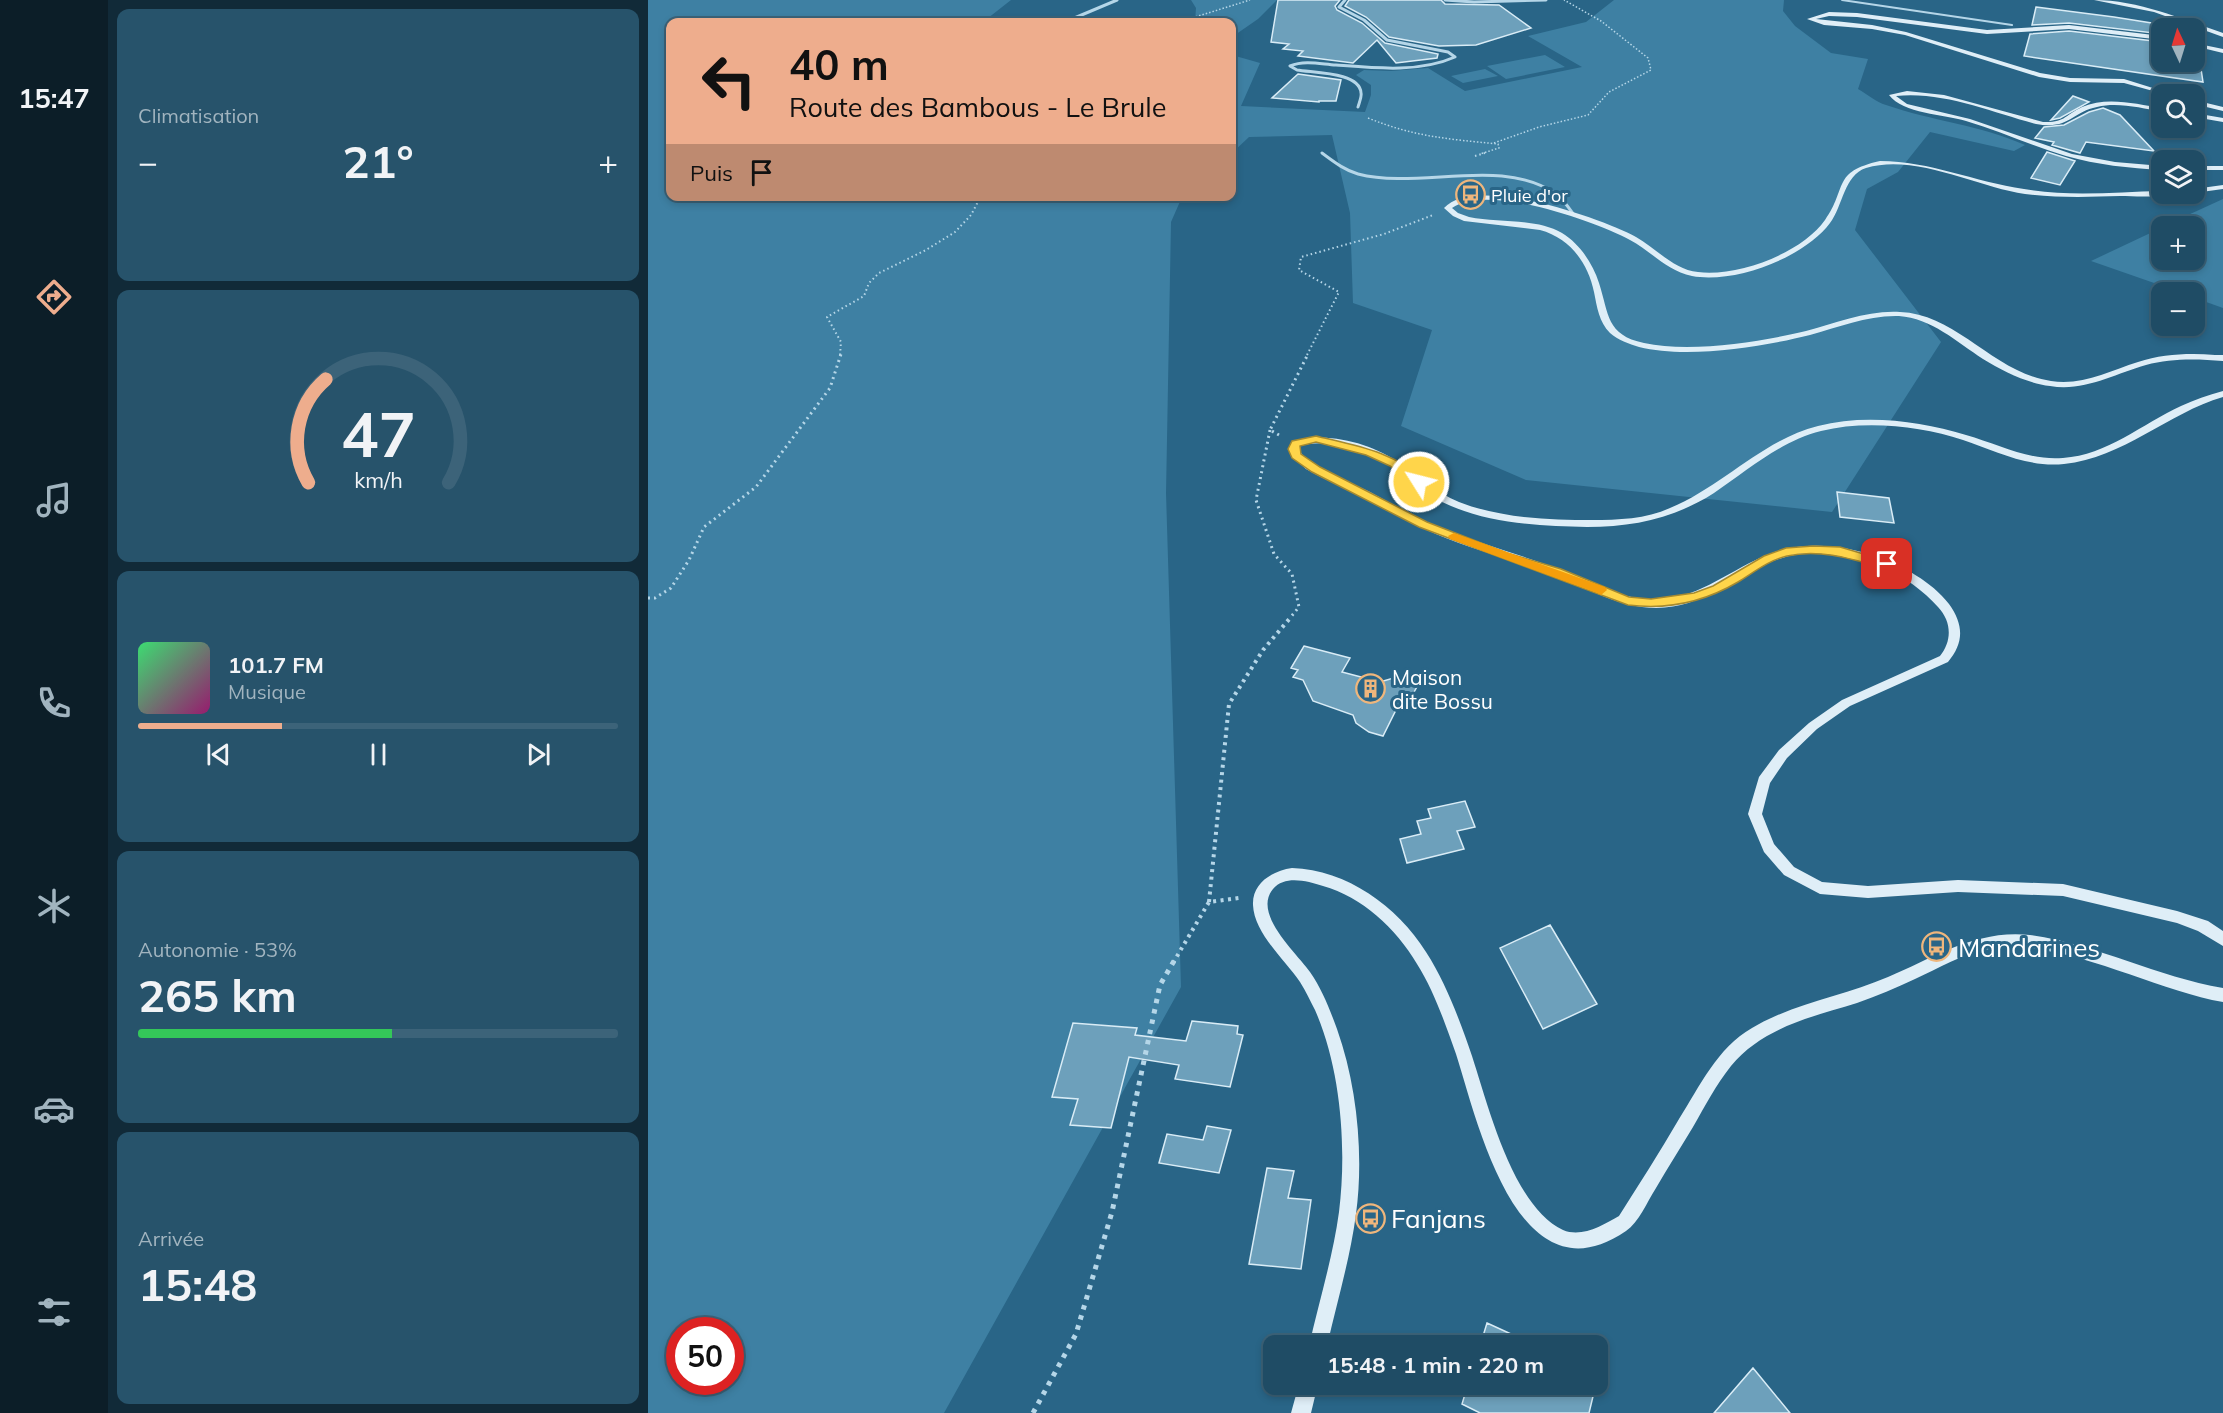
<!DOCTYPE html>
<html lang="fr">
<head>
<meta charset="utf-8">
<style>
  body { margin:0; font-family:Mulish,sans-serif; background:#27536b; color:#f1f3f6; height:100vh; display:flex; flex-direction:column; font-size:22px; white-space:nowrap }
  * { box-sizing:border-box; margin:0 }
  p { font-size:20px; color:#a1b4bf }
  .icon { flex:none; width:33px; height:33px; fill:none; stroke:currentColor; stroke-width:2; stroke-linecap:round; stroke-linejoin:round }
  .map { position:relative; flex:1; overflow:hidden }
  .panel { display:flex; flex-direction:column; gap:9px; padding:9px; background:#112a38; width:540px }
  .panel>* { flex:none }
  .hud { position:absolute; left:18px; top:18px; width:570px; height:183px; border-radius:12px; box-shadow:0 3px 9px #0003,0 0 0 2px #3c6379; background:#eead8d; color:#111; overflow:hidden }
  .needle { width:39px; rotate:356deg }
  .buttons { position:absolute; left:1503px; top:18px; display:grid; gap:12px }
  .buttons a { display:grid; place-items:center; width:54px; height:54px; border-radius:12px; background:#1f4c65; box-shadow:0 3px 9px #0003,0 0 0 2px #3c6379; font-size:30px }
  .speed { position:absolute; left:18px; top:1317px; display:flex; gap:12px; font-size:30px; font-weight:700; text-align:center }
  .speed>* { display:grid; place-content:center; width:78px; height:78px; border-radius:50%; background:#1f4c65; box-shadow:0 3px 9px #0003,0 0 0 2px #3c6379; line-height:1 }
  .speed .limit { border:9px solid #d22; background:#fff; color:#111 }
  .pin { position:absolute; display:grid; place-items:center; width:51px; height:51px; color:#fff; margin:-26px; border-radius:12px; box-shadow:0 3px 9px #0006 }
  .me { position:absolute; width:66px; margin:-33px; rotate:306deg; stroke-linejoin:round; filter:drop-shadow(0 0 4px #0008) }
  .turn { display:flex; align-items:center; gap:21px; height:126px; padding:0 24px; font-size:27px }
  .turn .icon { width:78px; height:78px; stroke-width:2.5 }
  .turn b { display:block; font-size:42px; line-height:51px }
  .then { display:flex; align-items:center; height:57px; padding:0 24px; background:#0003; gap:12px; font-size:22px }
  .big { font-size:45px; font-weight:700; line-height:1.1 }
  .panel .tile { flex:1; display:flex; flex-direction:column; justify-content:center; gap:9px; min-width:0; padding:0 21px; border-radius:12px; background:#27536b }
  .panel .dial { align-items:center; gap:0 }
  .dial svg { height:156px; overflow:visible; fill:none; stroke:#3c6379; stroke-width:7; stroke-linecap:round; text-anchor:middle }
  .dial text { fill:#f1f3f6; stroke:none }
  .song { display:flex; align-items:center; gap:18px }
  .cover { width:72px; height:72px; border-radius:9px; background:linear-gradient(135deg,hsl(140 70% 55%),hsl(320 70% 35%)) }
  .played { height:6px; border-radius:3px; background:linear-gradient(90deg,#eead8d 30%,#3c6379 30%) }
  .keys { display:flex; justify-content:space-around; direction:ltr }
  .heat { display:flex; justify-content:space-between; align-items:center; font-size:33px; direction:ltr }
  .charge { height:9px; border-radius:4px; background:linear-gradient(90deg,#34c759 53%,#3c6379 0) }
  .trip { position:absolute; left:615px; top:1335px; width:345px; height:60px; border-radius:12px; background:#1f4c65; box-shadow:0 3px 9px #0003,0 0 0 2px #3c6379; font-weight:700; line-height:60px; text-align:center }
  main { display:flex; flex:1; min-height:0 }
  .dock { display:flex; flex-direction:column; width:108px; justify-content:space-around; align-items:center; background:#0c1e28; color:#a1b4bf }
  .dock .icon { width:42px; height:42px }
  .dock .selected { color:#eead8d }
  .dock b { font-size:27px; color:#f1f3f6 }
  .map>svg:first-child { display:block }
</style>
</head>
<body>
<main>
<nav class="dock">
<b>15:47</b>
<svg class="icon selected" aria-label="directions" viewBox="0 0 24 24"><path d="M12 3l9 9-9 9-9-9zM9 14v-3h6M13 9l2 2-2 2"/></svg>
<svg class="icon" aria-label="music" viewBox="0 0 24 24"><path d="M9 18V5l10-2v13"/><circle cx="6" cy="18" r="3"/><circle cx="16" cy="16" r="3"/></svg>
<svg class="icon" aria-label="phone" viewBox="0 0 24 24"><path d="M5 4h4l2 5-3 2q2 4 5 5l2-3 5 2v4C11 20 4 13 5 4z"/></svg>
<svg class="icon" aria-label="climate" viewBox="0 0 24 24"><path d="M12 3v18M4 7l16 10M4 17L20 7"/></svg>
<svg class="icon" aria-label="car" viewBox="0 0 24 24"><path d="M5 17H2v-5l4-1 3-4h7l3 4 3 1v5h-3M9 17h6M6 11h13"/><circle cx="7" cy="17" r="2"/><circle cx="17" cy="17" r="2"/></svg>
<svg class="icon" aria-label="filters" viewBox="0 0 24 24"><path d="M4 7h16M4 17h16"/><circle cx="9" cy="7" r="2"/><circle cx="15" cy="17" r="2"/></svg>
</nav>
<section class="panel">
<div class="tile"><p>Climatisation</p>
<div class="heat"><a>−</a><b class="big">21°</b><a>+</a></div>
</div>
<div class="tile dial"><svg viewBox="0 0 100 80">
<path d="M14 69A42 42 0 1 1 86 69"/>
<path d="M14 69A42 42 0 0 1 23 16" stroke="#eead8d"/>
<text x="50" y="56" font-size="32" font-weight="700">47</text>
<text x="50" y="72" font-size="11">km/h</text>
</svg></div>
<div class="tile">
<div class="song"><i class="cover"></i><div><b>101.7 FM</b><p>Musique</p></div></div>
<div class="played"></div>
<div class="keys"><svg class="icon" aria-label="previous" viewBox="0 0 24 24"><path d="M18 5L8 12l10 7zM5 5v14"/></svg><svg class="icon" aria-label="pause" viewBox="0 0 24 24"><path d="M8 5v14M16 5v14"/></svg><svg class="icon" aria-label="next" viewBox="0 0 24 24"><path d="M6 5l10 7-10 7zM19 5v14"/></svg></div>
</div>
<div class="tile"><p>Autonomie · 53%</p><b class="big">265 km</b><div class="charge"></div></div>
<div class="tile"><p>Arrivée</p><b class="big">15:48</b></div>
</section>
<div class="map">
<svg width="1575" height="1413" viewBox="0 0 1575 1413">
  <rect width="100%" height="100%" fill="#296587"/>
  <path fill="#3e80a3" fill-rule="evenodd" d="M 0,0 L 363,0 L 335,22 L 22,22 L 22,196 L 534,197 L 523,222 L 518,493 L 533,987 L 296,1413 L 0,1413 ZM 32,1330 L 82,1330 L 82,1382 L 32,1382 Z
    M 543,0 L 629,0 L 610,19 L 584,37 L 584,22 L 547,22 L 548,8 Z
    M 966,0 L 1136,0 L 1135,11 L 1147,26 L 1183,53 L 1220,59 L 1210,89 C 1219,94 1228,102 1238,105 C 1284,121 1332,125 1377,145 L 1366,151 L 1282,132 L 1250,172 L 1219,189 L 1207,230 L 1293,342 L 1184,512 L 878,480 L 753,426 L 784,330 L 705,303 L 702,213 L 684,135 L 601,137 L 584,153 L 584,55 L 612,63 L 593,106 L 717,112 L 723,95 L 723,85 L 708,75 L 716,70 L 743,71 L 780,68 L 817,91 L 934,67 L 880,36 L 938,22 Z
    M 897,55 L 917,67 L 858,79 L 839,66 Z
    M 837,69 L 850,76 L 815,83 L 803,76 Z
    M 1575,199 L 1575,308 L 1547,298 L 1546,292 L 1532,292 L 1443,261 L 1513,228 L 1514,260 L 1546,260 L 1546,226 L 1516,226 Z"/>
  <path fill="#6da0bb" stroke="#d9ecf6" stroke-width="1.5" d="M 630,0 L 692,0 L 687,6 L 689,10 L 714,23 L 737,43 L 790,54 L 789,58 L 748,63 L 729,40 L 705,63 L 650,56 L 655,51 L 635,49 L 641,44 L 623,42 Z
    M 701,0 L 793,0 L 797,4 L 851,5 L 883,28 L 828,45 L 791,46 L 741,37 L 718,17 L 697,6 Z
    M 1388,7 L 1466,17 L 1529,27 L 1514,28 L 1514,34 L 1421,23 L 1384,25 Z
    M 1421,31 L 1514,42 L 1514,62 L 1546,62 L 1546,55 L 1551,56 L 1555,82 L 1376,56 L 1382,34 Z
    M 650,74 L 693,80 L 688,101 L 671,101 L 671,102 L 624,98 Z
    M 1425,96 L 1441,102 L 1412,118 L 1403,120 Z
    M 1455,108 L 1472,115 L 1506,151 L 1438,142 L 1432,153 L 1404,145 L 1406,142 L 1387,138 L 1396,127 L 1416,125 L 1441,112 Z
    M 1399,152 L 1427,161 L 1412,185 L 1383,178 Z
    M 1189,492 L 1241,498 L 1246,523 L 1192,517 Z
    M 656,646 L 702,658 L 694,672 L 732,682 L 749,677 L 770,685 L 757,708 L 750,706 L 735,736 L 721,732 L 708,723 L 705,715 L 665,701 L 655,680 L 645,677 L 650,670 L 643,668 Z
    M 817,801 L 827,827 L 809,831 L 816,849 L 759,863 L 752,839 L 773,834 L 769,821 L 783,818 L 780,809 Z
    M 902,925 L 949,1004 L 895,1029 L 852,948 Z
    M 544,1021 L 590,1026 L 589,1034 L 595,1035 L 582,1087 L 527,1079 L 531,1065 L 481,1057 L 463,1128 L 422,1125 L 430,1099 L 404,1097 L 425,1023 L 489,1028 L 487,1035 L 538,1041 Z
    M 559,1126 L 583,1130 L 571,1173 L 511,1163 L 519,1134 L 555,1140 Z
    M 619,1168 L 646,1171 L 640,1198 L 663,1200 L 653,1269 L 601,1264 Z
    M 839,1323 L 889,1346 L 832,1346 Z
    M 1105,1368 L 1142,1413 L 1066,1413 Z
    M 820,1384 L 948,1384 L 941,1413 L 832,1413 L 814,1404 Z"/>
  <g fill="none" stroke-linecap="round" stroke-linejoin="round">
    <path stroke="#b5d6e8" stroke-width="1.5" stroke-dasharray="1.5 2" stroke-linecap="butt" d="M 531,22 L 602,0
      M 720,118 C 767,137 800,139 850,144 L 851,148 L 832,154
      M 846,143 L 891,127 L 940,115 L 961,92 L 1003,70 L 1000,58 L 953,21 L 916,0"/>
    <path stroke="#b5d6e8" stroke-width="2" stroke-dasharray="1.5 3" stroke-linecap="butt" d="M 827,156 L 837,153
      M 192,355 L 193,342 L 179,317 L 216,296 L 221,283 L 231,273 L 278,250 L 307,232 L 323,215 L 333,196
      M 659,355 L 691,292 L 651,270 L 653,257 L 736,234 L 785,215"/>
    <path stroke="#b5d6e8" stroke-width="3" stroke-dasharray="2 4" stroke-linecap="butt" d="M 622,430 L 608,500 L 626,554 L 644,574 L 651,607 L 642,618
      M 631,435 L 622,430 L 660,354
      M 0,598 L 7,598 L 23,588 L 41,560 L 56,527 L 108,487 L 182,388 L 193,354"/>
    <path stroke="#b5d6e8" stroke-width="4" stroke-dasharray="3 4.5" stroke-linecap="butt" d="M 561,902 L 581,704 L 615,650 L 643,617
      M 525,963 L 561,902 L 591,898"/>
    <path stroke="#b5d6e8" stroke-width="5" stroke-dasharray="4.5 6" stroke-linecap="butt" d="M 385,1413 L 428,1334 L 464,1212 L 512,985 L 526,961"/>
    <path stroke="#b5d6e8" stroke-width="2" d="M 1194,0 L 1364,25"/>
    <path stroke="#b5d6e8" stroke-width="3" d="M 674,153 C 685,161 696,170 710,174 C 771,190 854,156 908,194 C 915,199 921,208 926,215"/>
    <path stroke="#b5d6e8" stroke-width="3" d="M 697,0 L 691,7 L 716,20 L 739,40 L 800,52 L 807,57 C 771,73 726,68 688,65 C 672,64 657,60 642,66 L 649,70 C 665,73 712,72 713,93 C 714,97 711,103 710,107
      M 797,0 L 826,2 L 898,0
      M 431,22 L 424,19 L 469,0"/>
    <path fill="#dfeef7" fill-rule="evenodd" d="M 1446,0 C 1490,0 1534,19 1575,33 L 1575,37 L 1506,12 Z
      M 1181,12 L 1209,13 L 1339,30 L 1421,25 L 1514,36 L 1514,40 L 1421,29 L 1339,34 L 1209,17 L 1181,16 L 1168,19 L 1224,25 L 1258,32 L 1392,73 L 1422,78 L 1476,79 L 1524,94 L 1516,94 L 1476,83 L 1422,82 L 1391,77 L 1257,35 L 1224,29 L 1176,25 L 1159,19 Z
      M 1546,43 L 1575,49 L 1575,53 L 1546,46 Z
      M 1259,91 L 1296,95 L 1395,122 C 1417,123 1417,115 1434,107 C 1459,96 1488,104 1514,108 L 1514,112 C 1493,108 1470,102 1449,107 C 1423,112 1422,130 1388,124 C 1343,112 1295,91 1248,96 L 1259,104 L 1322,119 L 1424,154 L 1467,162 L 1514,166 L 1514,170 C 1481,168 1449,165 1418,156 C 1384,146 1352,131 1318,121 C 1296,114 1255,114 1241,95 Z
      M 1546,100 L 1575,107 L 1575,111 L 1546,104 Z
      M 1546,113 L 1575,118 L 1575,122 L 1546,117 Z
      M 1232,161 C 1282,161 1327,182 1376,189 C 1421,197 1468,192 1514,191 L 1514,194 L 1517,194 C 1505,198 1486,196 1472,196 C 1441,197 1409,198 1377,194 C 1329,187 1267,153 1218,168 C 1196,175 1195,206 1182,223 C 1156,258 1086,284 1044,276 C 1019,271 1003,251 982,240 C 947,221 839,183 804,208 L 810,213 L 821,217 C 850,223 888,218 914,233 C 932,244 945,264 951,283 C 961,314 958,335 996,343 C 1042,353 1113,342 1158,331 C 1189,323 1220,310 1252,312 C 1309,314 1346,373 1403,381 C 1434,386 1461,371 1490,362 C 1515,354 1541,353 1567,355 L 1575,355 L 1575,361 C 1550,359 1523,358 1498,365 C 1466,374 1436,392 1402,386 C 1378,383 1355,371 1335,359 C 1309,342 1283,318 1251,316 C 1220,315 1191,327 1162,335 C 1114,347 1039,359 991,347 C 981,344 970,340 962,333 C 951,322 949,307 946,292 C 940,263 922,238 892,230 L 816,221 L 805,216 L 796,208 C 827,174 953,218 988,237 C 1008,248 1026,270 1050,272 C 1090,277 1154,253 1177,220 C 1200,188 1183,172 1232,161 Z
      M 1546,166 L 1575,166 L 1575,170 L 1546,170 Z
      M 1575,185 L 1575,189 L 1546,193 L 1546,189 Z
      M 1575,391 L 1575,397 C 1520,413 1475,458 1416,464 C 1381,468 1347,451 1315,440 C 1272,426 1218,420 1173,431 C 1133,441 1100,470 1066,493 C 1027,518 986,527 939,527 C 894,526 845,524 803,506 C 780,497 765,481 745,467 C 721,451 681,437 651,446 L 651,450 L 658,460 L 672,469 C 689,477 706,484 722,492 C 746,505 769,519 795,529 C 833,544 873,555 911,569 C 937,578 961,593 988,598 C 1037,608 1072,576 1114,557 C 1151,540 1193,544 1230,557 C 1256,567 1283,581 1301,604 C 1316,625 1316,643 1300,662 L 1202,706 L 1169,729 L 1139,758 L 1122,783 L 1114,814 L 1126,844 L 1146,867 L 1174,882 L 1220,886 L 1310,880 L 1415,884 L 1529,911 L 1560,921 L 1575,931 L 1575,946 L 1550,931 L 1529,923 L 1415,896 L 1310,892 L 1220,898 L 1172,894 L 1136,875 L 1116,852 L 1100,814 L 1111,777 L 1131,750 L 1161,723 L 1194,700 L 1292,656 C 1304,641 1304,622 1290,607 C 1251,563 1181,539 1125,561 C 1078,579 1050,614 994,607 C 962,603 934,585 904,574 C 866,560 826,550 788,534 C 761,523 737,508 711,495 C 694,486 675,479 658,469 L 646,458 L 641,450 L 644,442 C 679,431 723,443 753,464 C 773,477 788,493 811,502 C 852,518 900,520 944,520 C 970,520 998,519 1022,508 C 1075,486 1114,440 1170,426 C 1217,414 1272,421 1318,435 C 1350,444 1381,461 1415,458 C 1459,455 1494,424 1533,406 C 1546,400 1560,395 1575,391 Z
      M 644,868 C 699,870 749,906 778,952 C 798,983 812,1021 824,1056 C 840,1105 865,1207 915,1230 C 934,1238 955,1225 971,1216 C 991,1184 1012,1152 1031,1119 C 1052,1086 1069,1048 1104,1028 C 1146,1003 1196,996 1240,977 C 1287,957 1329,929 1382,935 C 1448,944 1509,977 1575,988 L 1575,1002 C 1504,990 1413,937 1341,949 C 1314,954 1291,968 1267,979 C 1248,988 1229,996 1209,1003 C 1164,1017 1115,1027 1083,1066 C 1068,1085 1057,1106 1045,1127 C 1033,1147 1020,1167 1008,1188 C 999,1202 991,1222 978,1231 C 870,1305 830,1123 808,1054 C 797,1023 786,991 769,964 C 748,928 714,897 675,886 C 659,881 637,875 625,889 C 604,914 649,953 662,972 C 674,989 682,1010 689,1029 C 709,1085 716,1155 708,1214 C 702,1259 689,1302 679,1346 L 661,1346 C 671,1301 685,1257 691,1212 C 699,1148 693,1069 667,1010 C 662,1001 658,991 652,982 C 637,960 606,933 605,905 C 604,883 624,871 644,868 Z
      M 651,1384 L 670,1384 L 663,1413 L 643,1413 Z"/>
  </g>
  <path fill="#ffd54a" stroke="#a68a30" stroke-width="1.5" d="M 668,436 C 705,445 750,452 777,482 L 775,485 L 767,485 L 742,466 L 718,455 L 668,442 L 652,446 L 653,454 L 672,467 L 779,522 L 859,553 L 913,569 L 981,597 L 1003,599 L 1046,593 L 1065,586 L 1116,556 L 1138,548 L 1165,546 L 1192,547 L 1243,562 L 1245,564 L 1239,569 C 1207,560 1173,548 1139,556 C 1121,560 1105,573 1090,582 C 1056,602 1019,610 980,605 L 771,527 L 664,472 L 644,458 L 640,449 L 644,441 Z"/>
  <path fill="#f59e0b" d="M 806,533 L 957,587 L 959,590 L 953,595 L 949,593 L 802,539 L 800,536 Z"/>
  <defs>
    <symbol id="bus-ring" viewBox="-11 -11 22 22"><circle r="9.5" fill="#296587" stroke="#efb67c" stroke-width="1.5"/><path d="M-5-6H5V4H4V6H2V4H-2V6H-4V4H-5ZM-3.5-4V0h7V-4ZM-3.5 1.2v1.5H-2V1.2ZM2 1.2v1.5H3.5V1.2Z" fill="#efb67c"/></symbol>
    <symbol id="building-ring" viewBox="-11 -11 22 22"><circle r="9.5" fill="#296587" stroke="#efb67c" stroke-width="1.5"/><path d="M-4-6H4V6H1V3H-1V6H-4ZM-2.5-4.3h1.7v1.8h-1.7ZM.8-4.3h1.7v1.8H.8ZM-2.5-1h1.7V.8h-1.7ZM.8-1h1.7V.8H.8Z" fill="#efb67c"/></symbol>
  </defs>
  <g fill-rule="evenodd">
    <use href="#bus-ring" x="806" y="178" width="33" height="33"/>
    <use href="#building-ring" x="706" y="672" width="33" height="33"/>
    <use href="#bus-ring" x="1272" y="930" width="33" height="33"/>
    <use href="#bus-ring" x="706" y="1202" width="33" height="33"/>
  </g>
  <g text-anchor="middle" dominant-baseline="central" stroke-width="6" stroke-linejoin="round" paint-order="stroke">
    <g font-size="18" fill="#fff" stroke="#296587" text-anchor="start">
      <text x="843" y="195">Pluie d'or</text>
    </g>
    <g font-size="21" fill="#fff" stroke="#296587" text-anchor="start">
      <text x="744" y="677">Maison<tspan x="744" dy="24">dite Bossu</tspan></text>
    </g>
    <g font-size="26" fill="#fff" stroke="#296587" text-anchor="start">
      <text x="1310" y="947">Mandarines</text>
      <text x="743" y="1218">Fanjans</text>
    </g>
  </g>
</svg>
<div class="buttons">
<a><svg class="needle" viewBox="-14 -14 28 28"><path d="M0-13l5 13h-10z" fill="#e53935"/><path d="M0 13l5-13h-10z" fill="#a1b4bf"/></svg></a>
<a><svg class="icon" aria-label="search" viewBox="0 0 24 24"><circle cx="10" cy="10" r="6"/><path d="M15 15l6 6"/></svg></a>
<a><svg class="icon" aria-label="layers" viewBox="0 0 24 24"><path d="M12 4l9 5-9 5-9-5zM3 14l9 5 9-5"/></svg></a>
<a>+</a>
<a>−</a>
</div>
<div class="speed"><div class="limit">50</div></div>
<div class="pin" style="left:1239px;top:564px;background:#d93025"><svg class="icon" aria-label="arrive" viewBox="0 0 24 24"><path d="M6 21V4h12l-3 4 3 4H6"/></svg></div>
<svg class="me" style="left:771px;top:482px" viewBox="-20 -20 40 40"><circle r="17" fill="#ffd54a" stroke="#fff" stroke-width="3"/><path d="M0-11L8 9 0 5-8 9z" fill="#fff"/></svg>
<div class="trip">15:48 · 1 min · 220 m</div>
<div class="hud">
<div class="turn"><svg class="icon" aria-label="left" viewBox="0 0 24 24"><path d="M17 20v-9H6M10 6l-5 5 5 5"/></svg><div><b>40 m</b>Route des Bambous - Le Brule</div></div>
<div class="then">Puis<svg class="icon" aria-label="arrive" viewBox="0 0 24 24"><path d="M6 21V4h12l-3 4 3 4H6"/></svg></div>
</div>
</div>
</main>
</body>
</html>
